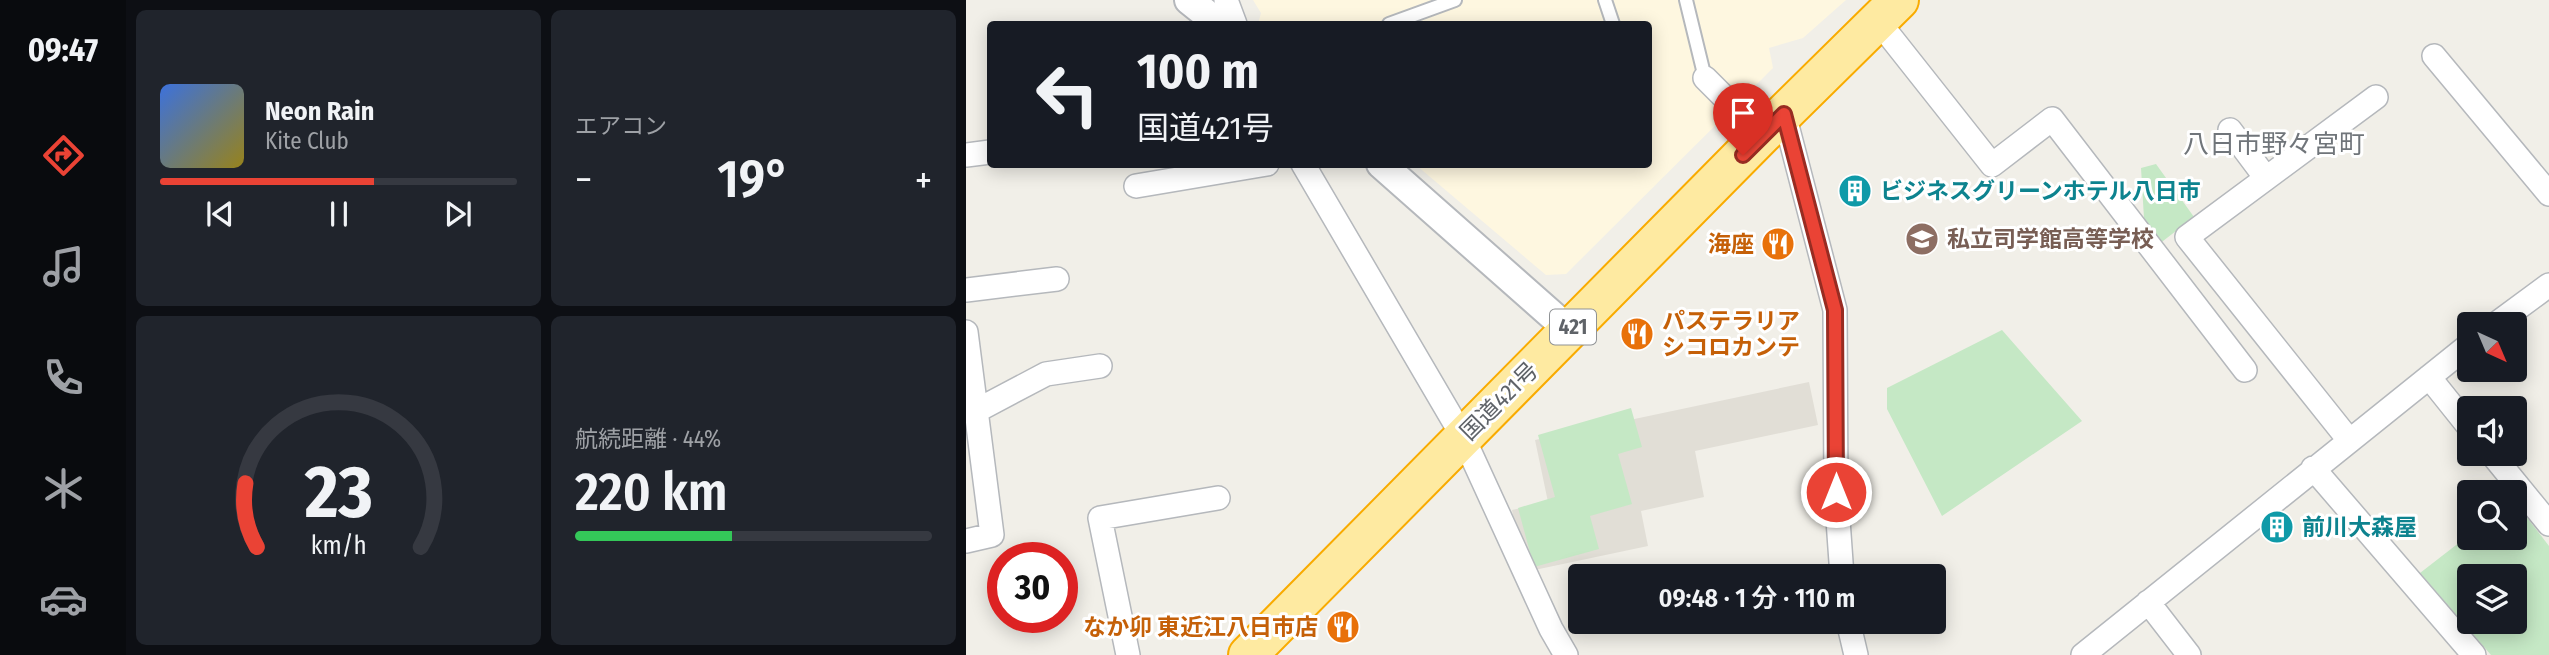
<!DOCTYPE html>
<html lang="ja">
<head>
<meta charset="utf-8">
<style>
  body { margin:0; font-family:"Fira Sans Condensed","Noto Sans JP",sans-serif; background:#20242c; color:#f1f3f6; height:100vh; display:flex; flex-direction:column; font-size:26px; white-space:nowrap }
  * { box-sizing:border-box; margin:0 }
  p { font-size:23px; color:#9ea1a6 }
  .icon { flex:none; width:38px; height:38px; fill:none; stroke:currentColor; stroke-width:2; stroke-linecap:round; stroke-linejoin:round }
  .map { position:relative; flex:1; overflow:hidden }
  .drawer { display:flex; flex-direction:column; gap:10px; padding:10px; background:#0d0f14; width:840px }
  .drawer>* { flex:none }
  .hud { position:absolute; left:21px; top:21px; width:665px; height:147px; border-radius:7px; box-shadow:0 4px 18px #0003; background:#171b24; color:#f1f3f6; overflow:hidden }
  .needle { width:46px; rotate:136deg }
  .tools { position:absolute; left:1491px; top:312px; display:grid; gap:14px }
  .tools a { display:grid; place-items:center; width:70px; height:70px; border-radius:7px; background:#171b24; box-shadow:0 4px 18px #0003; font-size:35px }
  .speed { position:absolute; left:21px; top:542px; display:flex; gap:14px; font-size:35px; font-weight:700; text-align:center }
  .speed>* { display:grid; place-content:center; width:91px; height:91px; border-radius:50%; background:#171b24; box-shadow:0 4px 18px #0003; line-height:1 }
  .speed .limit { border:10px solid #d22; background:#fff; color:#111 }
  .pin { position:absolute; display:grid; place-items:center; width:60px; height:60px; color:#fff; margin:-72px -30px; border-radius:50% 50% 50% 0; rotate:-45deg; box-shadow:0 0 7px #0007 }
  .pin .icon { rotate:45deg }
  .me { position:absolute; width:77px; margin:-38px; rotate:0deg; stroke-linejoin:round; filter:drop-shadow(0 0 5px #0008) }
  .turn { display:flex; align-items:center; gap:24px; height:147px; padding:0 35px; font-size:32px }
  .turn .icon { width:91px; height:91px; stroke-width:2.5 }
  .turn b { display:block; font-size:49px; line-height:60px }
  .big { font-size:52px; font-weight:600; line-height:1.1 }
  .drawer .card { flex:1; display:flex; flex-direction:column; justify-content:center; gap:10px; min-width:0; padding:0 24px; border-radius:10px; background:#20242c }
  .drawer .dial { align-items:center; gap:0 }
  .dial svg { height:182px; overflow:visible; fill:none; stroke:#363941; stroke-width:7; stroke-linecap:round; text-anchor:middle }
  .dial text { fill:#f1f3f6; stroke:none }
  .song { display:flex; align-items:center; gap:21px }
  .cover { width:84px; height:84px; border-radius:10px; background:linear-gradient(135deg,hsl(220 70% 55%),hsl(50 70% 35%)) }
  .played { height:7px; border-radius:4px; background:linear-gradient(90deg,#ea4335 60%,#363941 60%) }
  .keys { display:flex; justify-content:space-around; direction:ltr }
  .heat { display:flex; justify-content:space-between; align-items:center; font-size:38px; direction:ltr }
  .charge { height:10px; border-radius:5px; background:linear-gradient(90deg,#34c759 44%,#363941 0) }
  .drawer .tiles { flex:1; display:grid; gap:10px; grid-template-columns:repeat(2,1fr) }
  .trip { position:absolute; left:602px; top:564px; width:378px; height:70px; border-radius:7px; background:#171b24; box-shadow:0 4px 18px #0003; font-weight:600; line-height:70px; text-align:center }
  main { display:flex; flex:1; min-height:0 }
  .dock { display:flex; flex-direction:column; width:126px; justify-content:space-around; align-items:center; background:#090b0e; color:#9ea1a6 }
  .dock .icon { width:49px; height:49px }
  .dock .current { color:#ea4335 }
  .dock b { font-size:32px; color:#f1f3f6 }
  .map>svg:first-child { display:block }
</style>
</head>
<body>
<main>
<nav class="dock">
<b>09:47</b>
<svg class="icon current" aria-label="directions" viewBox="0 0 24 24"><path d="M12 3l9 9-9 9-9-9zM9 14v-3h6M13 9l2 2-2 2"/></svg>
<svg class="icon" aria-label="music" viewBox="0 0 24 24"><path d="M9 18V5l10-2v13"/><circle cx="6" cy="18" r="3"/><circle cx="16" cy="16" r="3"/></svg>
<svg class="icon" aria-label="phone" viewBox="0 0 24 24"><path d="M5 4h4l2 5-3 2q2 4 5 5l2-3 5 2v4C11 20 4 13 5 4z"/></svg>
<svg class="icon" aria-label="climate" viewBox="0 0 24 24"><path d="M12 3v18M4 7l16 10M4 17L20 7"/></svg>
<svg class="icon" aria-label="car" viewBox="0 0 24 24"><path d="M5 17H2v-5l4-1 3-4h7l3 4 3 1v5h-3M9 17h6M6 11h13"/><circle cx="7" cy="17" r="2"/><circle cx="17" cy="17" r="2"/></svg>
</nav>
<section class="drawer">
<div class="tiles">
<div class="card">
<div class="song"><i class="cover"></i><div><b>Neon Rain</b><p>Kite Club</p></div></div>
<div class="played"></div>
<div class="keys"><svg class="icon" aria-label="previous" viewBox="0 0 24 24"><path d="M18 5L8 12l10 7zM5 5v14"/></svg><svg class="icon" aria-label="pause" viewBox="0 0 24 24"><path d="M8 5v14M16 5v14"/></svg><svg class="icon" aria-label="next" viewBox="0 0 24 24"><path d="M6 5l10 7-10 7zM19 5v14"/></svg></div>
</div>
<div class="card"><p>エアコン</p>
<div class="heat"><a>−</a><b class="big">19°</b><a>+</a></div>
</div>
<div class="card dial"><svg viewBox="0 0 100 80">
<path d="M14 69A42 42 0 1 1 86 69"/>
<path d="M14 69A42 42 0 0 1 9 41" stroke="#ea4335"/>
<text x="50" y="56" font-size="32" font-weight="700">23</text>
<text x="50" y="72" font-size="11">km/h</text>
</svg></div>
<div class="card"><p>航続距離 · 44%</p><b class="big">220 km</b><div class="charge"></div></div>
</div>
</section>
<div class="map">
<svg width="1583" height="655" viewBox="0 0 1583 655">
  <rect width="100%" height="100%" fill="#f1efe8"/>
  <path fill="#fef7e0" d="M 287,0 L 880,0 L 837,38 L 803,48 L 807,68 L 600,274 L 580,275 L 450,165 L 682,164 L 682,24 L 292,24 L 295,13 Z"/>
  <path fill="#e1ded6" d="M 843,382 L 852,425 L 729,451 L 738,497 L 675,511 L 682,546 L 559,572 L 546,510 L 582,502 L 569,440 Z"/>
  <path fill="#c5e8c5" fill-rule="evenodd" d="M 1190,164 L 1228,217 L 1188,248 L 1179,235 L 1175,168 Z
    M 1036,330 L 1116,421 L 976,516 L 921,409 L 921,388 Z
    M 665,408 L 676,447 L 652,454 L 666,504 L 624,516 L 633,549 L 568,567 L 552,508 L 589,497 L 572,435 Z
    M 1549,502 L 1583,546 L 1583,655 L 1525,655 L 1454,573 L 1503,535 L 1503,537 L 1549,537 ZM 1503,576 L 1549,576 L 1549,621 L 1503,621 Z"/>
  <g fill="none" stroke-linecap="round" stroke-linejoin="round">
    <defs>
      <path id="service" d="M 639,0 L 647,24
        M 720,0 L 739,78
        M 423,24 L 489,0"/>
      <path id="minor" d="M 260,0 L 269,24
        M 912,21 L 1026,165 L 1086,119 L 1279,370
        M 1468,56 L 1583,194
        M 739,78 L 796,135
        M 818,114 L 869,310 L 870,492 L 876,576
        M 1264,130 L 1300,178
        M 0,155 L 24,152
        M 337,164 L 497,437 L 585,629 L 600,655
        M 170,186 L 301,164
        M 0,290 L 91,279
        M 1530,324 L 1583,285
        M 0,332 L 26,535 L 0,541
        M 1463,377 L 1503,427
        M 10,411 L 80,374 L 134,366
        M 1383,440 L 1221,237 L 1410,97
        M 1525,453 L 1583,524
        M 1347,468 L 1508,655
        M 1182,602 L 1223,655
        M 882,621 L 890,655
        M 162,655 L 134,518 L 252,498
        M 1117,655 L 1503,345"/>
      <path id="tertiary" d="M 223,0 L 253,24
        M 415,164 L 604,331"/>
      <path id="trunk" d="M 282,655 L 796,135 L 933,0"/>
    </defs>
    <use href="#service" stroke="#b5b8bc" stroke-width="16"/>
    <use href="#minor" stroke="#b5b8bc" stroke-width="26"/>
    <use href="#tertiary" stroke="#b5b8bc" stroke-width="32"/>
    <use href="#trunk" stroke="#f9ab00" stroke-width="42"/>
    <use href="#service" stroke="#fff" stroke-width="12"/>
    <use href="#minor" stroke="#fff" stroke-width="23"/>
    <use href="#tertiary" stroke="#fff" stroke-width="28"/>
    <use href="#trunk" stroke="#feeaa1" stroke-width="38"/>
  </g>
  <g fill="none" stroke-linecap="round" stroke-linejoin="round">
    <defs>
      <path id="route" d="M 777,155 L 818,114 L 869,310 L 870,492"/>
    </defs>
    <use href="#route" stroke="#982c22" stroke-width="18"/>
    <use href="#route" stroke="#ea4335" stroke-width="12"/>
  </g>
  <defs>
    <symbol id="building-disc" viewBox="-11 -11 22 22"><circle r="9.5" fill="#0f9aa8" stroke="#fff"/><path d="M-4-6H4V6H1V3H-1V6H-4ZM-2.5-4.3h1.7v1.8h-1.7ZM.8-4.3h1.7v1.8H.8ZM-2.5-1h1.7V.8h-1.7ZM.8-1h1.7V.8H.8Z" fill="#fff"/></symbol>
    <symbol id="school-disc" viewBox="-11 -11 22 22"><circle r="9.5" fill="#8d6e63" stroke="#fff"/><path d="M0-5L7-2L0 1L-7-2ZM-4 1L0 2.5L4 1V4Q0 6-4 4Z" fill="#fff"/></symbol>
    <symbol id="restaurant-disc" viewBox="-11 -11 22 22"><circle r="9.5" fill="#e8710a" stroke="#fff"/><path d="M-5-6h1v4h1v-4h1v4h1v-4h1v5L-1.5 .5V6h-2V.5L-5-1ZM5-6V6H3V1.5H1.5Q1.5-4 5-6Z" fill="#fff"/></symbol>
  </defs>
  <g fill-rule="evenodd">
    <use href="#building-disc" x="870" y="172" width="38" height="38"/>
    <use href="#school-disc" x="937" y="220" width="38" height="38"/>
    <use href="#restaurant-disc" x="793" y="225" width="38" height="38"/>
    <use href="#restaurant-disc" x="652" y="315" width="38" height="38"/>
    <use href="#building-disc" x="1292" y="508" width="38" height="38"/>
    <use href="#restaurant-disc" x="358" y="608" width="38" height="38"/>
  </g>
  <g text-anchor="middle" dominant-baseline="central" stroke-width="6" stroke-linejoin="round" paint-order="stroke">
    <rect fill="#fff" stroke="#8f9295" stroke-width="2" x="584" y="309.5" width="46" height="35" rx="5"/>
    <g font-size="21" font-weight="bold" fill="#5f6368">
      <text x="607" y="327">421</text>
    </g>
    <g font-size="23" font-weight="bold" fill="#0d838f" stroke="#fff" text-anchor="start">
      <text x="914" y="191">ビジネスグリーンホテル八日市</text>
      <text x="1336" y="527">前川大森屋</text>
    </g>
    <g font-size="23" font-weight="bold" fill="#785e54" stroke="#fff" text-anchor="start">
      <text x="981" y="239">私立司学館高等学校</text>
    </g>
    <g font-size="23" font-weight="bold" fill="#c56008" stroke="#fff" text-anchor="end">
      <text x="788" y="244">海座</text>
      <text x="696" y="321" text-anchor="start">パステラリア<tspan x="696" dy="26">シコロカンテ</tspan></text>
      <text x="352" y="627">なか卯 東近江八日市店</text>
    </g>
    <g font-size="23" fill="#5f6368" stroke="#fff">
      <text transform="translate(533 401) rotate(-45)">国道421号</text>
    </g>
    <g font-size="26" fill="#70757a" stroke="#fff">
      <text x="1308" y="144">八日市野々宮町</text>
    </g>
  </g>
</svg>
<div class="tools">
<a><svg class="needle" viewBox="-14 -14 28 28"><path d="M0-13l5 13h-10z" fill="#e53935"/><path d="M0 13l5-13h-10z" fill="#9ea1a6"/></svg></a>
<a><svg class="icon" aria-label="sound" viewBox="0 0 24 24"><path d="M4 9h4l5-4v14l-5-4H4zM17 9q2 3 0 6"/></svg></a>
<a><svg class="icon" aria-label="search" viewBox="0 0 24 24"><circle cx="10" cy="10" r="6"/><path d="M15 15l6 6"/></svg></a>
<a><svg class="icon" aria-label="layers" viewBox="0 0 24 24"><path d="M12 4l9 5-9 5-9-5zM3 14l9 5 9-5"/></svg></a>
</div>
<div class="speed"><div class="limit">30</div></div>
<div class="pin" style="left:777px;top:155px;background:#d93025"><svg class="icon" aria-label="arrive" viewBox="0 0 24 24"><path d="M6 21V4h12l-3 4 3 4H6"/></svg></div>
<svg class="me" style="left:870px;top:492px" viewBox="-20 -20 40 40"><circle r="17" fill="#ea4335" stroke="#fff" stroke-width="3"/><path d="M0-11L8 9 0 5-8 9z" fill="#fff"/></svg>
<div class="trip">09:48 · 1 分 · 110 m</div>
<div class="hud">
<div class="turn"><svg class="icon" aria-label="left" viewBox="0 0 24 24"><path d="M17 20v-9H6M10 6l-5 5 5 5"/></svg><div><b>100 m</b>国道421号</div></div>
</div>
</div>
</main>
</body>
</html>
